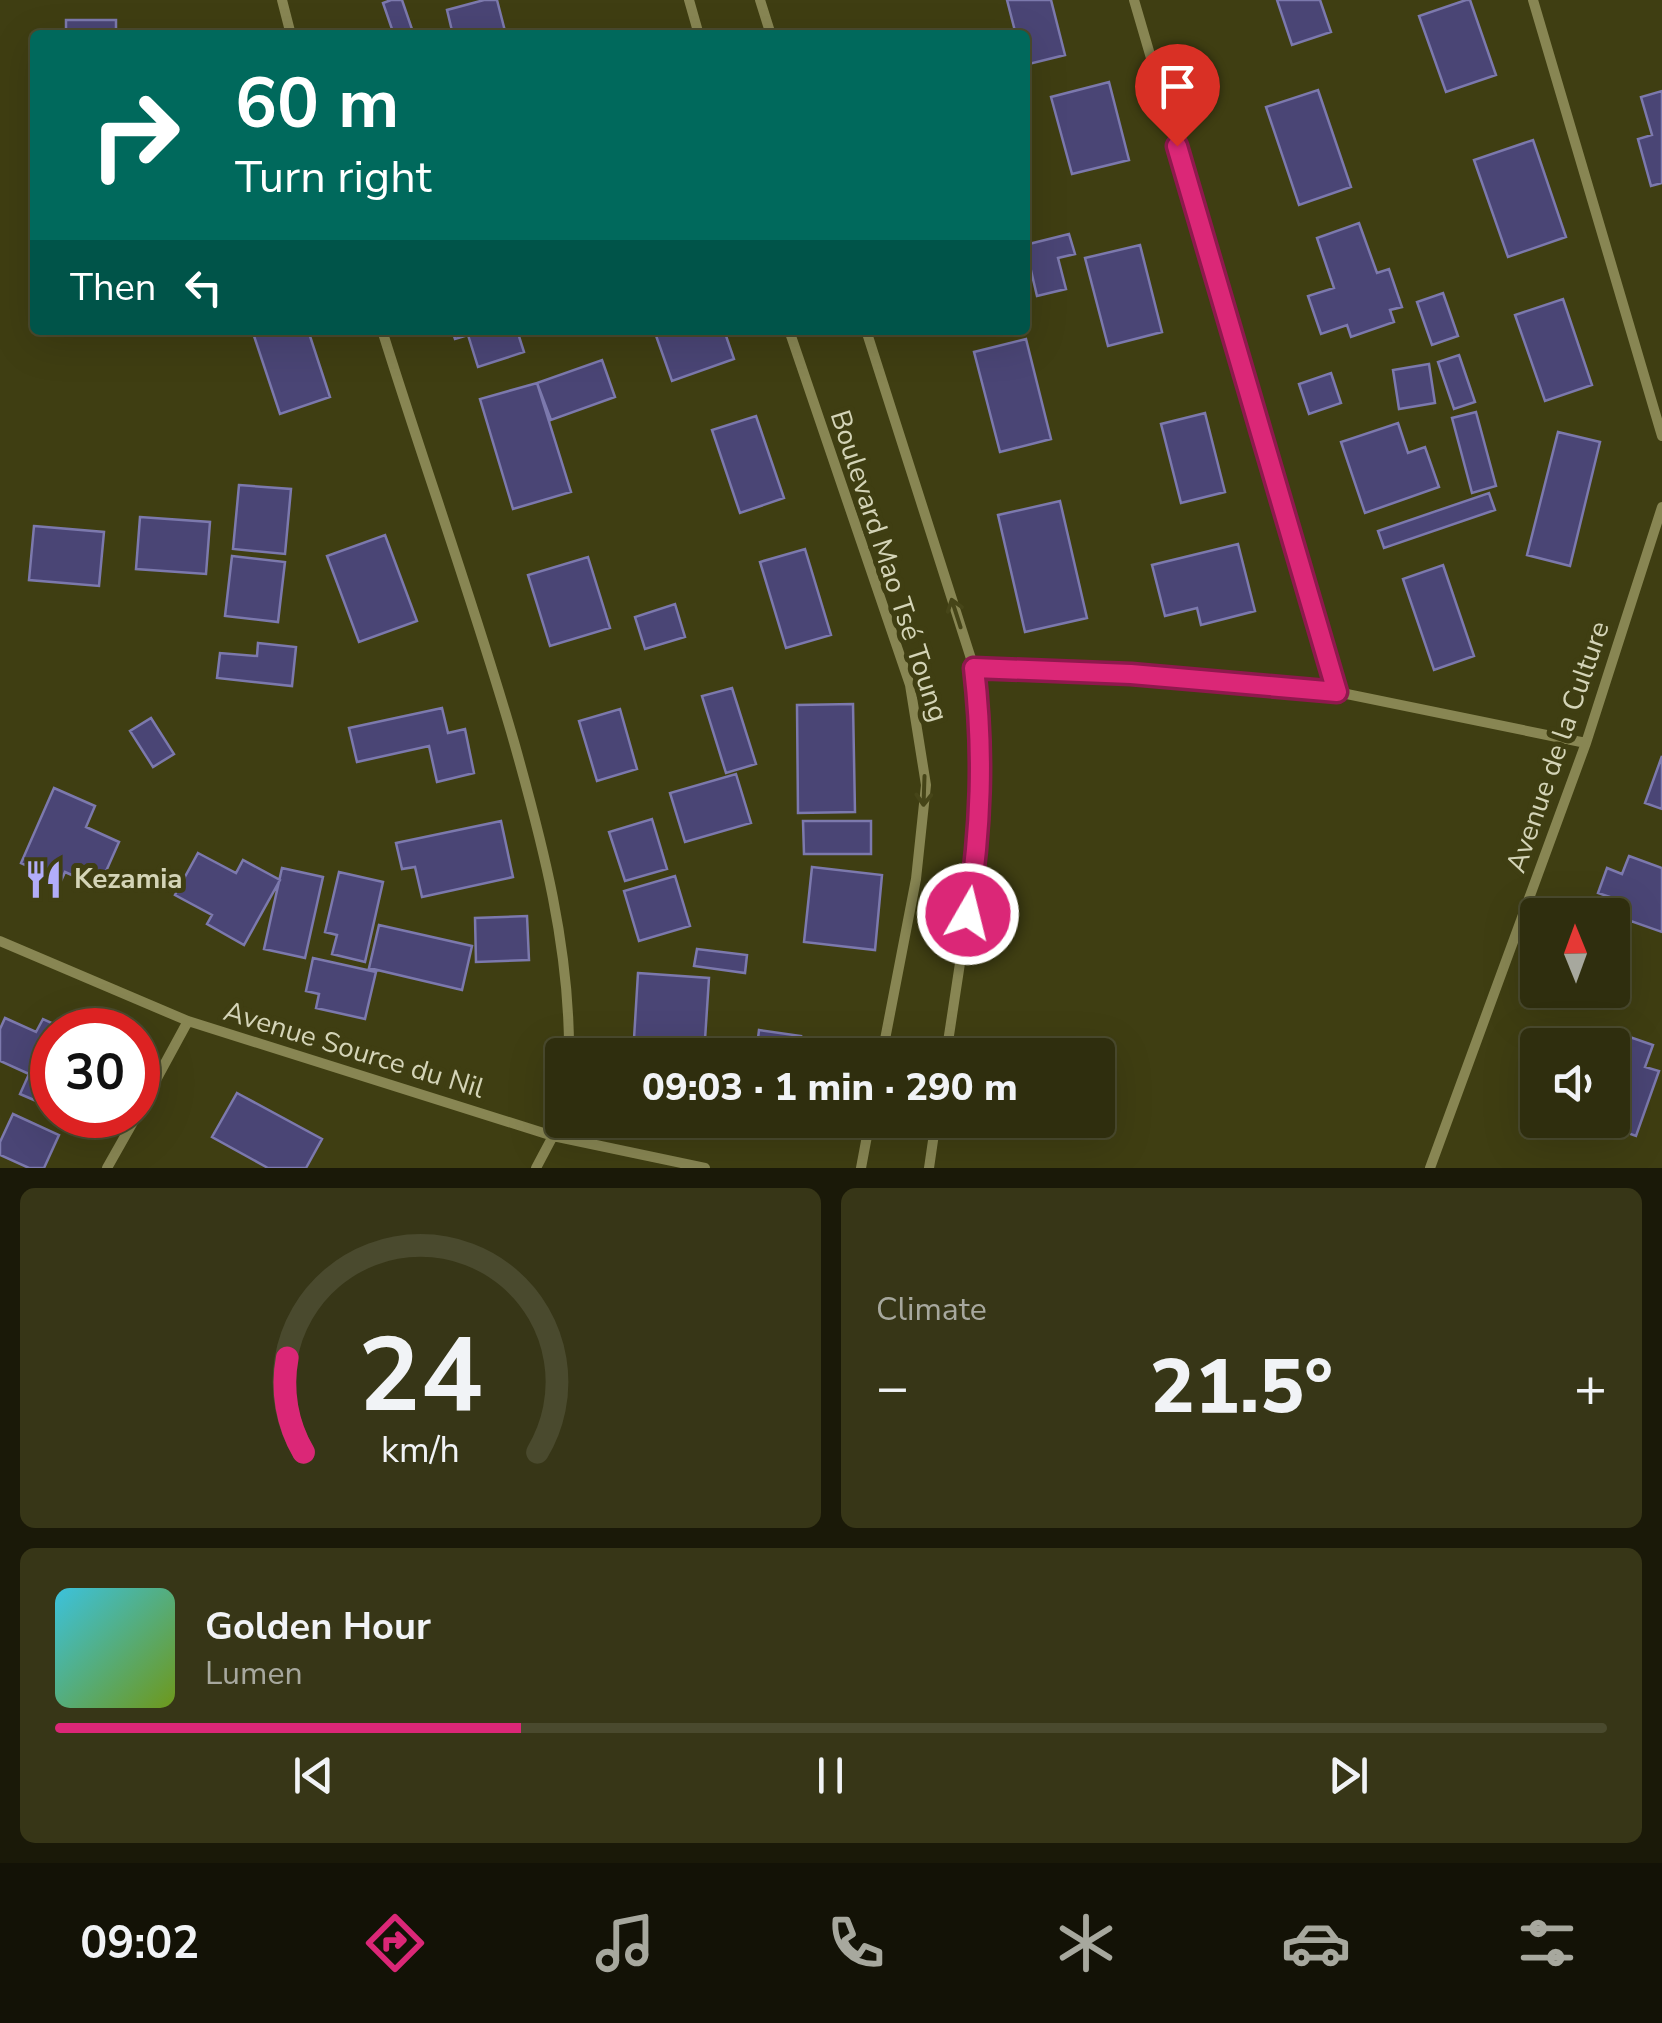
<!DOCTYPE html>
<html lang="en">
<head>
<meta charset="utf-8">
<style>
  body { margin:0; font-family:"Nunito Sans",sans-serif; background:#373617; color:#f1f3f6; height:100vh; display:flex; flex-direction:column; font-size:38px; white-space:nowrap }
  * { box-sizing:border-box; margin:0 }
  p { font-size:32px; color:#a7a89e }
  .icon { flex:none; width:55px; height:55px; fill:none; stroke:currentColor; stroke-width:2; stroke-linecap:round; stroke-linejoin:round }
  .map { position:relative; height:1168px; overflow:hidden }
  .side { display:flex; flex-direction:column; gap:20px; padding:20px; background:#1a1908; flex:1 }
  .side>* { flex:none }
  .banner { position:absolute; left:30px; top:30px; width:1000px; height:305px; border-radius:10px; box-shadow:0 10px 40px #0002,0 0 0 2px #4a4a2e; background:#00695c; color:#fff; overflow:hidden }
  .needle { width:65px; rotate:359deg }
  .buttons { position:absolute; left:1520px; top:898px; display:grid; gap:20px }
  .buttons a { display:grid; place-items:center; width:110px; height:110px; border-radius:10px; background:#2f2e0e; box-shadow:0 10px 40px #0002,0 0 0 2px #4a4a2e; font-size:50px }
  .speed { position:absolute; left:30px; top:1008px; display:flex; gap:20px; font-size:50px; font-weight:700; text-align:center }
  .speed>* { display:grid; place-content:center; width:130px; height:130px; border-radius:50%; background:#2f2e0e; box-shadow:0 10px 40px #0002,0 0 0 2px #4a4a2e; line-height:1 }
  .speed .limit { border:15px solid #d22; background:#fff; color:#111 }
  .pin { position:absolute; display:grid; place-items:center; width:85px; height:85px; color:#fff; margin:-102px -42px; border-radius:50% 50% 50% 0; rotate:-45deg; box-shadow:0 0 10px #0007 }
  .pin .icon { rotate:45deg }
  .me { position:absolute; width:110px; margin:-55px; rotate:8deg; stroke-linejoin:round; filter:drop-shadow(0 0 8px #0008) }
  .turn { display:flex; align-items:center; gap:35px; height:210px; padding:0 40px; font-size:45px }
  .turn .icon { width:130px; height:130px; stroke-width:2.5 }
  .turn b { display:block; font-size:70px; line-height:85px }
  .then { display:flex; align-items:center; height:95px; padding:0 40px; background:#0003; gap:20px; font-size:38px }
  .big { font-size:75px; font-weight:800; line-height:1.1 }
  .side .widget { flex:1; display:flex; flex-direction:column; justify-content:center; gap:15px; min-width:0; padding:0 35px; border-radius:15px; background:#373617 }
  .side .dial { align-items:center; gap:0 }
  .dial svg { height:260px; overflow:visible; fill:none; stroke:#4a4a2e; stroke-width:7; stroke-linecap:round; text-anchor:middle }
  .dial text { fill:#f1f3f6; stroke:none }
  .song { display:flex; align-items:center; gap:30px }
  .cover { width:120px; height:120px; border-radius:15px; background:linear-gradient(135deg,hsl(190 70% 55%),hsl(80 70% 35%)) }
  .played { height:10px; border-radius:5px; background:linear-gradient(90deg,#db2777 30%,#4a4a2e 30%) }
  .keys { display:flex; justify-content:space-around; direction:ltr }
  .heat { display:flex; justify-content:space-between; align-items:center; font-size:55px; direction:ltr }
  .side .tiles { flex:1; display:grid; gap:20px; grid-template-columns:1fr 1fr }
  .widget:last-child { grid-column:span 2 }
  .trip { position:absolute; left:545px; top:1038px; width:570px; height:100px; border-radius:10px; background:#2f2e0e; box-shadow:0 10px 40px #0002,0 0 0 2px #4a4a2e; font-weight:800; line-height:100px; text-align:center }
  .dock { display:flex; height:160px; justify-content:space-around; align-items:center; background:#131206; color:#a7a89e }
  .dock .icon { width:70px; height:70px }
  .dock .active { color:#db2777 }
  .dock b { font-size:45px; color:#f1f3f6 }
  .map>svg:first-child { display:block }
</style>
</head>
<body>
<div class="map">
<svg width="1662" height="1168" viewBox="0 0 1662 1168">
  <rect width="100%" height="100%" fill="#3f3e12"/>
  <path fill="#4a4575" stroke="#7c79ad" stroke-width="2.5" d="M 391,0 L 402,0 L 414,35 L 394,35 L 383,3 Z
    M 484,0 L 497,0 L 506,35 L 453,35 L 447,10 Z
    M 1007,0 L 1051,0 L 1065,55 L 1025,65 L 1025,35 L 1016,35 Z
    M 1277,0 L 1320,0 L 1331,32 L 1292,45 Z
    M 1466,0 L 1470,0 L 1496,75 L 1446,92 L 1419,16 Z
    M 66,20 L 116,20 L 116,35 L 66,35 Z
    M 1109,82 L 1129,160 L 1072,174 L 1051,97 Z
    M 1318,90 L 1351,187 L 1299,205 L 1266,107 Z
    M 1662,91 L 1662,183 L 1651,186 L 1638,139 L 1652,135 L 1641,97 Z
    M 1533,140 L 1566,237 L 1508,257 L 1474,160 Z
    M 1359,223 L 1377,273 L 1389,269 L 1402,307 L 1390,310 L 1394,322 L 1351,337 L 1347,325 L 1321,334 L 1308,296 L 1334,288 L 1317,238 Z
    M 1069,234 L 1075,254 L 1058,258 L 1066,289 L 1037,296 L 1025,245 Z
    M 1140,245 L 1162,332 L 1108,346 L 1085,258 Z
    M 1443,293 L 1458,336 L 1432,345 L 1417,302 Z
    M 1563,299 L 1592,385 L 1545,401 L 1515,315 Z
    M 252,330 L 308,330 L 330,397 L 280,414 Z
    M 452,330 L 517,330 L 524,352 L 478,367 L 468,335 L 455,339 Z
    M 654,330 L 724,330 L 734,359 L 672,381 Z
    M 1026,339 L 1051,439 L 1000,452 L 974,352 Z
    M 1459,355 L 1475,402 L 1454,409 L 1438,362 Z
    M 602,360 L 615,397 L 551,420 L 537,383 Z
    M 1429,364 L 1435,403 L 1399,409 L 1393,370 Z
    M 1331,373 L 1341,403 L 1309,414 L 1299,384 Z
    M 537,383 L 571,492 L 513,509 L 480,399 Z
    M 1476,412 L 1496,486 L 1472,493 L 1452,418 Z
    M 1205,413 L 1225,492 L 1181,503 L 1161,424 Z
    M 756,416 L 784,498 L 740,513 L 712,430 Z
    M 1398,423 L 1408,453 L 1425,447 L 1439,487 L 1365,513 L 1341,442 Z
    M 1558,432 L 1600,442 L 1570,566 L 1527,555 Z
    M 239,485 L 291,489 L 285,554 L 233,549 Z
    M 1489,493 L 1495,510 L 1384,548 L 1378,531 Z
    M 1060,501 L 1087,618 L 1025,632 L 998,515 Z
    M 140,517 L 210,522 L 206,574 L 136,569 Z
    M 34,526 L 104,532 L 99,586 L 29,580 Z
    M 385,535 L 417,621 L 359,642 L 327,556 Z
    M 1238,544 L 1255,611 L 1201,625 L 1197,608 L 1165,616 L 1152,565 Z
    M 805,549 L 831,635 L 786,648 L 760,562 Z
    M 232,556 L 285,562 L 278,622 L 225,616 Z
    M 588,557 L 610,628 L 550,646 L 528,575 Z
    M 1443,565 L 1474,656 L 1434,670 L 1403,579 Z
    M 675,604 L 685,637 L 645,649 L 635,617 Z
    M 258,643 L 296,647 L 292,686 L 217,678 L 220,653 L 257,656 Z
    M 732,688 L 756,764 L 726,773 L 702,696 Z
    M 853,704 L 855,812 L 798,813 L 797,705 Z
    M 442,708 L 448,733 L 465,729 L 474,773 L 437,782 L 429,746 L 357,762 L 349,728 Z
    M 620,709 L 637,769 L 597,781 L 579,721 Z
    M 151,718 L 174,754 L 153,767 L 130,731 Z
    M 1662,756 L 1662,809 L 1645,803 Z
    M 736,774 L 751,823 L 685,842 L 670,793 Z
    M 54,788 L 95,806 L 86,827 L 119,842 L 99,887 L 65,872 L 61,881 L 21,863 Z
    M 652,819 L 667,869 L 625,881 L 609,832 Z
    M 501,821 L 513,877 L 422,897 L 415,867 L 402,869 L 396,843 Z
    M 803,821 L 871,821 L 871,854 L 804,854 Z
    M 198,853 L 236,873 L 243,860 L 280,880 L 244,945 L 207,924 L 212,915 L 175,895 Z
    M 1629,856 L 1662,868 L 1662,932 L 1631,921 L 1624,941 L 1612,937 L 1612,915 L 1607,915 L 1613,898 L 1598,893 L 1607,868 L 1622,874 Z
    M 812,867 L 882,875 L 875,950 L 804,942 Z
    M 282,868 L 323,877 L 305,958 L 264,949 Z
    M 339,872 L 383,882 L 365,962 L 332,954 L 337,935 L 325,932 Z
    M 675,876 L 690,926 L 639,941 L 624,891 Z
    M 527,916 L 529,960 L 476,962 L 475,918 Z
    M 379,925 L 472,946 L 462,990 L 369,968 Z
    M 697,949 L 747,955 L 745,973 L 694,966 Z
    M 313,958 L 376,972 L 365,1019 L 316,1008 L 319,994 L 306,991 Z
    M 638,973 L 709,978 L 704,1055 L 633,1055 Z
    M 5,1018 L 36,1032 L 43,1019 L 67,1030 L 52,1030 L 52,1077 L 41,1103 L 20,1094 L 29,1074 L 0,1061 L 0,1029 Z
    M 759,1030 L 801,1036 L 799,1051 L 823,1055 L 756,1055 Z
    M 1621,1034 L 1653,1045 L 1645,1067 L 1659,1071 L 1636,1136 L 1591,1120 L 1612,1120 L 1612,1055 Z
    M 237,1093 L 322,1139 L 306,1168 L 268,1168 L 212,1137 Z
    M 13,1114 L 59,1135 L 44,1168 L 29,1168 L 0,1155 L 0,1142 Z"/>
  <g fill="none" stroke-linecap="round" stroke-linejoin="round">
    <path stroke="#888653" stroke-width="10" d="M 282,0 L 291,35
      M 689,0 L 699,35
      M 760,0 L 771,35
      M 1134,0 L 1337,692
      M 1533,0 L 1662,436
      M 382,330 C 425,468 474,603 514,742 C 543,845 570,948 569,1055
      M 789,330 L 910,685 L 926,785 L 916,879 L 882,1055
      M 866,330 L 974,668 L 981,731 L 982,783 L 973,878 L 946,1055
      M 974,668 L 1131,674 L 1337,692 L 1586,743
      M 0,941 L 188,1021 L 553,1136 L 705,1168
      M 138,1113 L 188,1021
      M 107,1168 L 137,1115
      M 536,1168 L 553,1136 L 562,1098
      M 861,1168 L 870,1120
      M 929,1168 L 936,1120
      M 1430,1168 L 1586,743 L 1662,507"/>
  </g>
  <defs><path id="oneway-shaft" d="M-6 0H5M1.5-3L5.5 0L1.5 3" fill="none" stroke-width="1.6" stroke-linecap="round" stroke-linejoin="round" transform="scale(2.5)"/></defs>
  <g stroke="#464518">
    <use href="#oneway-shaft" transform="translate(956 613) rotate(-108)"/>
    <use href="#oneway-shaft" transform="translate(924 791) rotate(92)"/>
  </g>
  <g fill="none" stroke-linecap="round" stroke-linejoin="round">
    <defs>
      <path id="route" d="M 968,914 C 981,829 984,753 974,668 L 1131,674 L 1337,692 L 1177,146"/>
    </defs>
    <use href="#route" stroke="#8e194d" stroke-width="25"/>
    <use href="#route" stroke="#db2777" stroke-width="18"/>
  </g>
  <defs>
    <symbol id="restaurant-bare" viewBox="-9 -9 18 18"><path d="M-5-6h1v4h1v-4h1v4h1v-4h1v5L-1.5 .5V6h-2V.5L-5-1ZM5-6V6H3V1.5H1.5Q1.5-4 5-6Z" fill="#b2adf9" stroke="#3f3e12" stroke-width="2.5" paint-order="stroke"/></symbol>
  </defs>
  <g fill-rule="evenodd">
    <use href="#restaurant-bare" x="16" y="852" width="55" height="55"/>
  </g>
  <g text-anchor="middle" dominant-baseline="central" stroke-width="10" stroke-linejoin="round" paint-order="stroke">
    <g font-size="28" fill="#d4d4b7" stroke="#3f3e12">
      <text transform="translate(889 566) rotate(72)">Boulevard Mao Tsé Toung</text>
      <text transform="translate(1558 747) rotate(-71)">Avenue de la Culture</text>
      <text transform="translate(354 1050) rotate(17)">Avenue Source du Nil</text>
    </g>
    <g font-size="28" font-weight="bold" fill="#d4d4b7" stroke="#3f3e12" text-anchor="start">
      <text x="74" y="879">Kezamia</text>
    </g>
  </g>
</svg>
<div class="buttons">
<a><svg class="needle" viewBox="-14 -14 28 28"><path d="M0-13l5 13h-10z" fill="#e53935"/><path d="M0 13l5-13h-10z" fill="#a7a89e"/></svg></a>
<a><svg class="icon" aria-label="sound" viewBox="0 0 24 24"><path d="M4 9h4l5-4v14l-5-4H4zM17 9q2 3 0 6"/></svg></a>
</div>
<div class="speed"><div class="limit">30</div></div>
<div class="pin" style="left:1177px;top:146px;background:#d93025"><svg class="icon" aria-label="arrive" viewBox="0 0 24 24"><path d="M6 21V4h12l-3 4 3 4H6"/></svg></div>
<svg class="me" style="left:968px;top:914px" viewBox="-20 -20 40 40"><circle r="17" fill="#db2777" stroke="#fff" stroke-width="3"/><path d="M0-11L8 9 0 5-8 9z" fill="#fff"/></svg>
<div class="trip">09:03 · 1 min · 290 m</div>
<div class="banner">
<div class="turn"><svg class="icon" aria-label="right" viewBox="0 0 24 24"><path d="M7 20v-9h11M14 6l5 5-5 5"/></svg><div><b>60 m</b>Turn right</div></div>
<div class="then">Then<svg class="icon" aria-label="left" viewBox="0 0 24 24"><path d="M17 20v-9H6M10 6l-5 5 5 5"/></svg></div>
</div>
</div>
<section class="side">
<div class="tiles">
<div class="widget dial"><svg viewBox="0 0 100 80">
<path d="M14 69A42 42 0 1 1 86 69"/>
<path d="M14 69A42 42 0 0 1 9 40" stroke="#db2777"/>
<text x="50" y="56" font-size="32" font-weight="700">24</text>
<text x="50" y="72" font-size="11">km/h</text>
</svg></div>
<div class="widget"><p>Climate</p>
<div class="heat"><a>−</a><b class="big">21.5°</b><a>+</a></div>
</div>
<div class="widget">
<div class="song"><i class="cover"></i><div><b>Golden Hour</b><p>Lumen</p></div></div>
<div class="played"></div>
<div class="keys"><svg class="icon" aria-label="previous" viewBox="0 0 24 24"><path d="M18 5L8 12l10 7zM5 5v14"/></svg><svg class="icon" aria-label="pause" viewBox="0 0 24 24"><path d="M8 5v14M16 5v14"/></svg><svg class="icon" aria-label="next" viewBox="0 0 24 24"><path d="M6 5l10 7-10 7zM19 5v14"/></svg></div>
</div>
</div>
</section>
<nav class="dock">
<b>09:02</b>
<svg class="icon active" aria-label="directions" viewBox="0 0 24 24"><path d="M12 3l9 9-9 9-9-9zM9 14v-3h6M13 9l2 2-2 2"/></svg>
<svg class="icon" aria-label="music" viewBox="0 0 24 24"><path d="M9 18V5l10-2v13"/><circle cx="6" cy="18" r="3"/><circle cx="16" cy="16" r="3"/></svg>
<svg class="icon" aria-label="phone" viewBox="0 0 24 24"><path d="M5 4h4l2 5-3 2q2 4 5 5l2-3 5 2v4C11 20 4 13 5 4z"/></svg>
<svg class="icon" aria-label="climate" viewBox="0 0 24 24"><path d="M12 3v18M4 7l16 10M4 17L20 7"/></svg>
<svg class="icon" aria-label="car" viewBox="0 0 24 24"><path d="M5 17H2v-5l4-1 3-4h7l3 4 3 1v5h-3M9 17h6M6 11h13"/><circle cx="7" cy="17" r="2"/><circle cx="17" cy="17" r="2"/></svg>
<svg class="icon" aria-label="filters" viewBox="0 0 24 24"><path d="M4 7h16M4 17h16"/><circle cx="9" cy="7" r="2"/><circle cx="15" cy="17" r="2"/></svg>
</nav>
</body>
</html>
